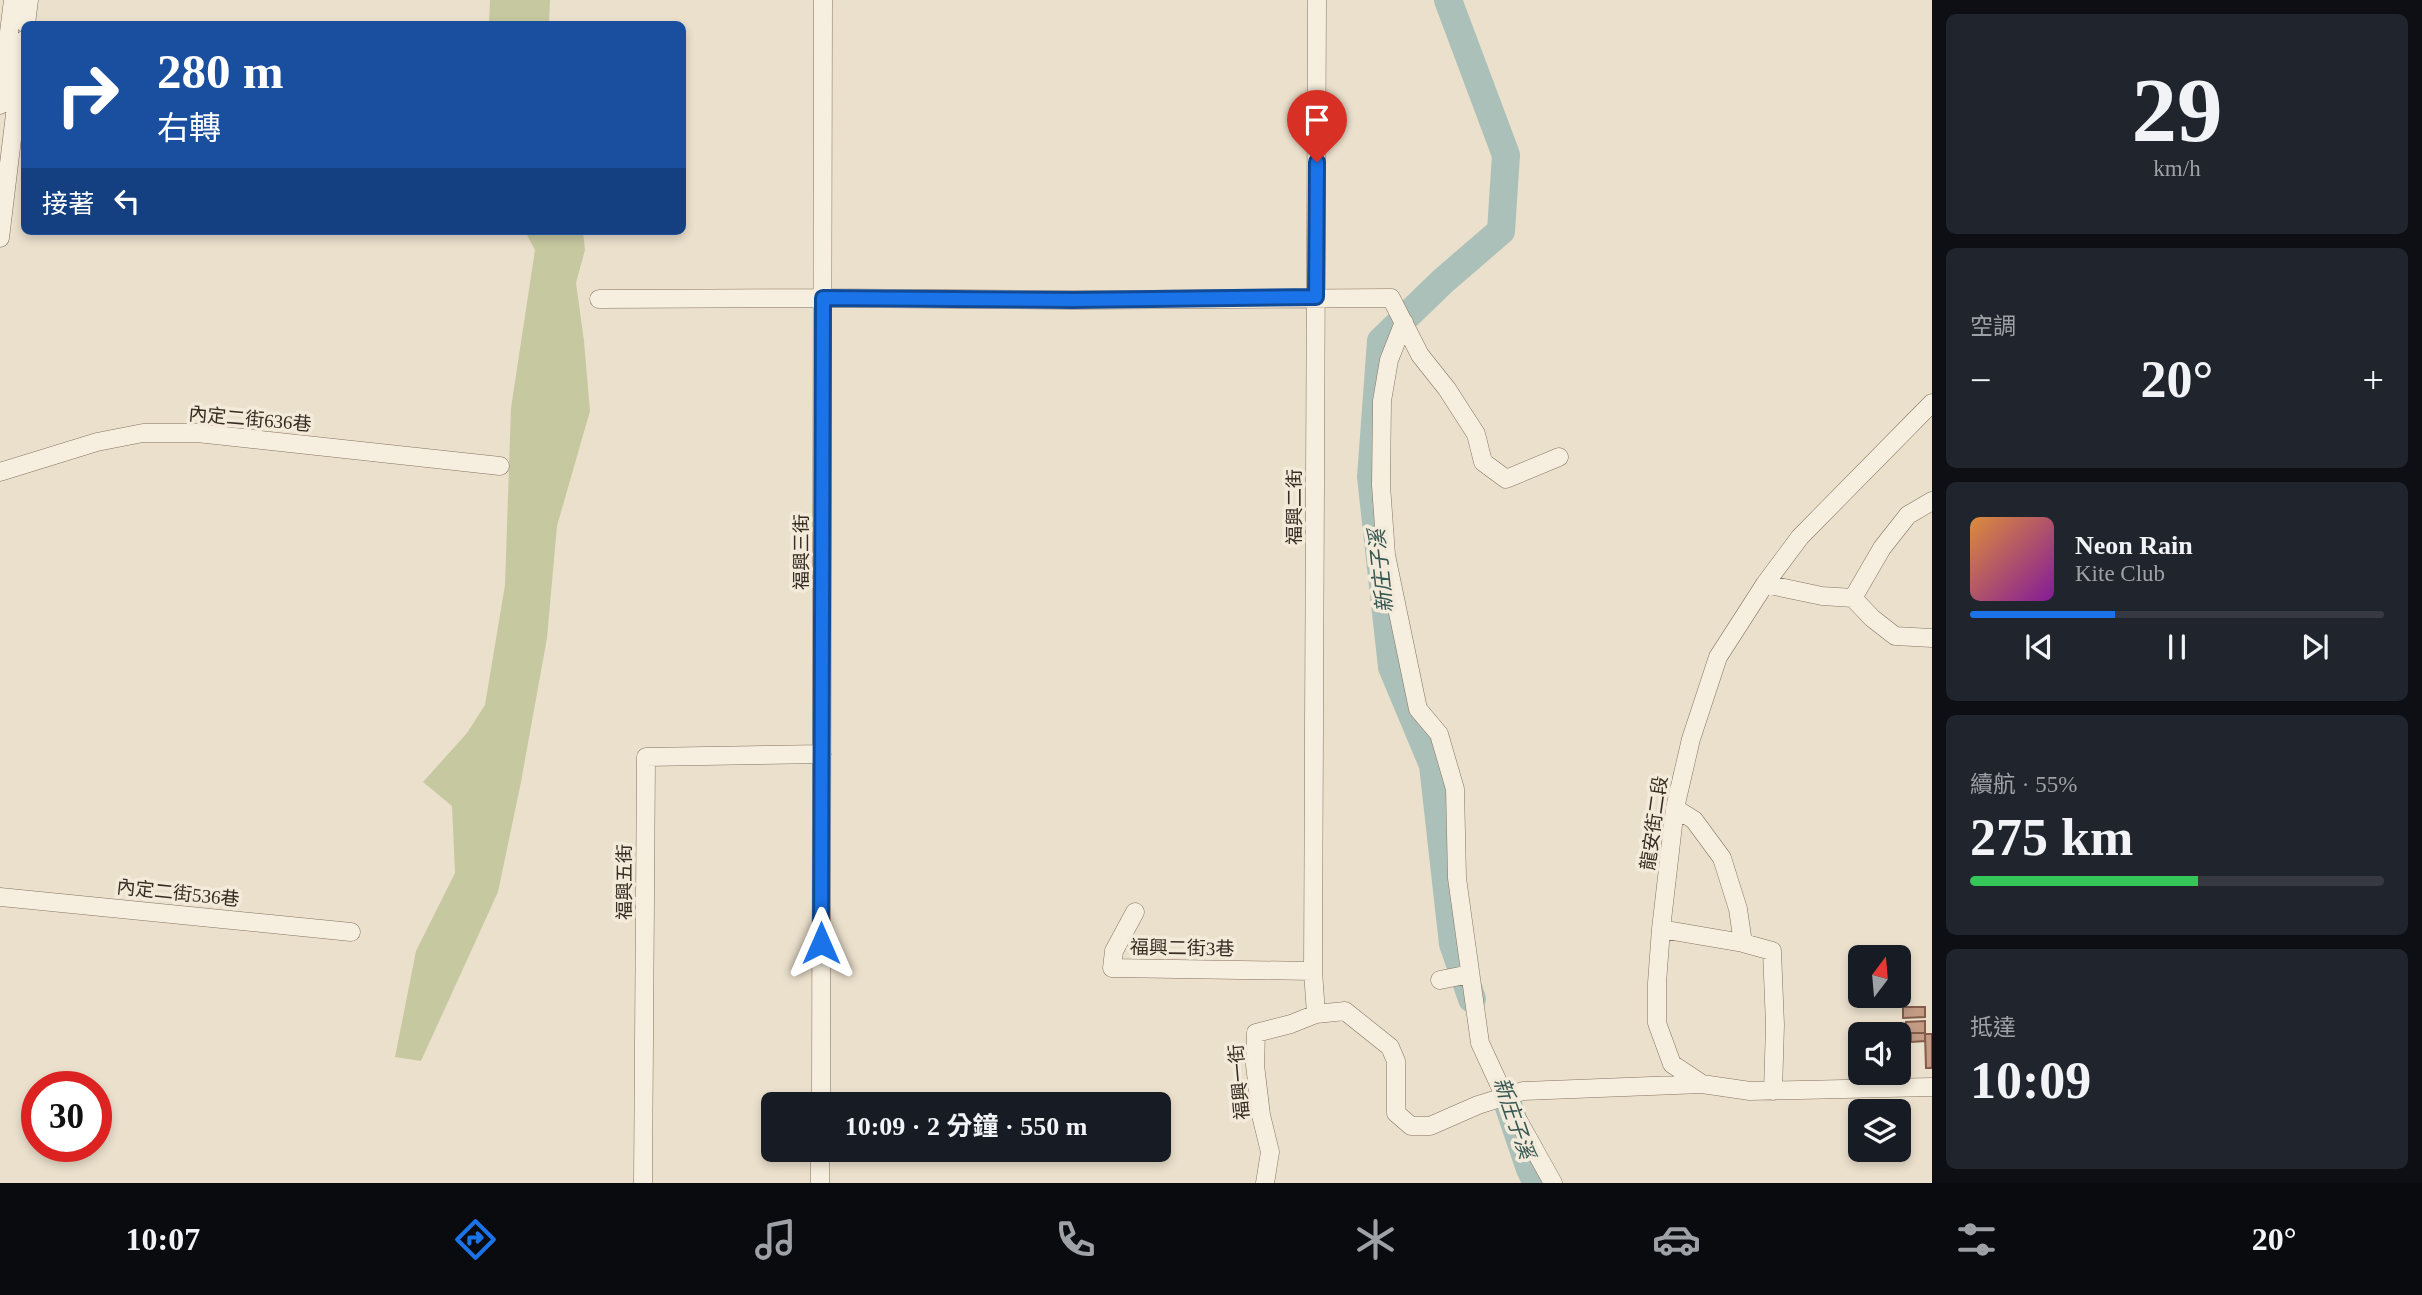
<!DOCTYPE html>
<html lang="zh-TW">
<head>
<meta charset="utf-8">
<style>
  body { margin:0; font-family:"Times New Roman","Noto Sans TC",serif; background:#20242c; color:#f1f3f6; height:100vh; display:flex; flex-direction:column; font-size:26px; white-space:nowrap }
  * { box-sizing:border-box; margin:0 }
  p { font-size:23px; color:#9ea1a6 }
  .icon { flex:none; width:38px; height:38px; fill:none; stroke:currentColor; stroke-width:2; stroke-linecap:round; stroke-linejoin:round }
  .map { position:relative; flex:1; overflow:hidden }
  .drawer { display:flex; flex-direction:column; gap:14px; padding:14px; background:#0d0f14; width:490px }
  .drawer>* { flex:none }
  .hud { position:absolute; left:21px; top:21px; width:665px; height:214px; border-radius:10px; box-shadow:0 4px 10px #0003; background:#1a4fa0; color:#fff; overflow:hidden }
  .needle { width:46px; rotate:16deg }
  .fabs { position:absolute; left:1848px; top:945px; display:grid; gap:14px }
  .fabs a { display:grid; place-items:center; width:63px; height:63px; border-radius:10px; background:#171b24; box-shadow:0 4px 10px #0003; font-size:35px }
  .speed { position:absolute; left:21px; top:1071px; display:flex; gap:14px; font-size:35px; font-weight:700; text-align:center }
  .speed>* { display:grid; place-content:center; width:91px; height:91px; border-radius:50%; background:#171b24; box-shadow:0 4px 10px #0003; line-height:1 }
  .speed .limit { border:10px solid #d22; background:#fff; color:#111 }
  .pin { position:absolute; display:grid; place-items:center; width:60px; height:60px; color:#fff; margin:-72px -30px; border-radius:50% 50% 50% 0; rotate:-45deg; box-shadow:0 0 7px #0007 }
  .pin .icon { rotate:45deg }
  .me { position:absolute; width:77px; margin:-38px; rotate:0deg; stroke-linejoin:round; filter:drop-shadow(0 0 5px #0008) }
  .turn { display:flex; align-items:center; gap:24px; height:147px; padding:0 21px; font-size:32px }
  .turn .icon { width:91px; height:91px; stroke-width:2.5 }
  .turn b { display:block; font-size:49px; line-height:60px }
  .then { display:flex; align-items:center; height:66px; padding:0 21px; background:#0003; gap:14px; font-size:26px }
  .big { font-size:52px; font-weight:700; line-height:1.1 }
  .drawer .tile { flex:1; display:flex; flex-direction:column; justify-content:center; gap:10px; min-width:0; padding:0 24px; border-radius:10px; background:#20242c }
  .drawer .dial { align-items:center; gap:0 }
  .dial b { font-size:91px; line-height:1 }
  .song { display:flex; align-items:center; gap:21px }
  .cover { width:84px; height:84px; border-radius:10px; background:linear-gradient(135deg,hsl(30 70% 55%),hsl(290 70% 35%)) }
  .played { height:7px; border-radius:4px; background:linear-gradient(90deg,#1a73e8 35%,#363941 35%) }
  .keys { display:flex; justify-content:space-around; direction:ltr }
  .heat { display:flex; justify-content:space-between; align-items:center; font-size:38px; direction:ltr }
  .charge { height:10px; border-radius:5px; background:linear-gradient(90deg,#34c759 55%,#363941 0) }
  .trip { position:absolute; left:761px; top:1092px; width:410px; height:70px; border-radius:10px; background:#171b24; box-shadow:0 4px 10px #0003; font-weight:700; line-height:70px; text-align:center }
  .tab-bar { display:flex; height:112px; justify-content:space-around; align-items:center; background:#090b0e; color:#9ea1a6 }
  .tab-bar .icon { width:49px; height:49px }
  .tab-bar .current { color:#1a73e8 }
  .tab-bar b { font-size:32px; color:#f1f3f6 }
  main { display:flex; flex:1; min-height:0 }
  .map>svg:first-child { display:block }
</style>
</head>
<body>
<main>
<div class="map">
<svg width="1932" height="1183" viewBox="0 0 1932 1183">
  <rect width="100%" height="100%" fill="#ebe0cc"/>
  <path fill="#c6c8a0" d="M 490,0 L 550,0 L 549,24 L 489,24 Z
    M 525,231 L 583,231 L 585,250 L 576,283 L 584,341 L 590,411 L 557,526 L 547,638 L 521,782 L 498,892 L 421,1061 L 395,1057 L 416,951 L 455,873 L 452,806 L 423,782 L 467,733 L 485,705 L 505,585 L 511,408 L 535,250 Z"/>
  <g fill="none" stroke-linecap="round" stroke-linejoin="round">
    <path stroke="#abc0b9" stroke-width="28" d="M 1448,0 L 1506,155 L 1501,231 L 1443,281 L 1381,341 L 1371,477 L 1392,667 L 1433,765 L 1453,944 L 1472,999
      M 1509,1107 L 1530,1169 L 1537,1183"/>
  </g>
  <path fill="#c49c86" stroke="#835d4a" stroke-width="2" d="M 1903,1007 L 1925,1007 L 1925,1017 L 1903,1018 Z
    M 1925,1021 L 1925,1033 L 1906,1033 L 1906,1022 Z
    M 1911,1033 L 1925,1033 L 1925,1041 L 1911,1042 Z
    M 1925,1034 L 1932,1034 L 1932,1068 L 1926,1068 Z"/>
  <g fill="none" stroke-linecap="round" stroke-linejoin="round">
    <defs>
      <path id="minor" d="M 26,24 L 29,0
        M 0,105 L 13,0
        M 0,238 L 24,40
        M 599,299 L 823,298 L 1073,300 L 1391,298 L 1420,355 L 1447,389 L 1476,434 L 1483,462 L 1506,479 L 1559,457
        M 1404,322 L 1389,360 L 1382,401 L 1381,485 L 1386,555 L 1418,709 L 1439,734 L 1455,789 L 1457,878 L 1480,1043 L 1504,1095 L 1553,1183
        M 1932,403 L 1800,537 L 1765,584 L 1718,657 L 1691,739 L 1675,808 L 1661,929 L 1657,983 L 1657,1023 L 1672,1064 L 1702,1084 L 1750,1091 L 1932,1087
        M 0,472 L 97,442 L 143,433 L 197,433 L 500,466
        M 1765,584 L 1822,596 L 1853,598 L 1872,618 L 1895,636 L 1932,638
        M 1853,598 L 1882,548 L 1908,515 L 1932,501
        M 1675,808 L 1694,820 L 1722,858 L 1738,909 L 1743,943
        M 0,897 L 351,932
        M 1135,912 L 1114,951 L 1112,968 L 1313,971
        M 1661,929 L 1743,943 L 1772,951 L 1775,1025 L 1773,1091
        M 1440,980 L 1470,974
        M 1316,1014 L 1313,971 L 1317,0
        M 821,1104 L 823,0
        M 643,1183 L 646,757 L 822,754
        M 820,1183 L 820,1150
        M 1265,1183 L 1270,1152 L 1261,1115 L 1255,1065 L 1256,1033 L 1291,1024 L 1316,1014 L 1345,1011 L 1390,1047 L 1396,1061 L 1396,1113 L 1411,1126 L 1430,1126 L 1478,1105 L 1523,1091 L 1702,1084"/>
    </defs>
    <use href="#minor" stroke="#867361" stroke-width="19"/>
    <use href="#minor" stroke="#f6eede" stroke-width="18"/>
  </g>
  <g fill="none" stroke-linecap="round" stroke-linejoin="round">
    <defs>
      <path id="route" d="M 821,943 L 823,298 L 1073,300 L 1316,297 L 1317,162"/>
    </defs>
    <use href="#route" stroke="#114b97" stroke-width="18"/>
    <use href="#route" stroke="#1a73e8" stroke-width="12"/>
  </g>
  <g text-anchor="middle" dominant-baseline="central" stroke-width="7" stroke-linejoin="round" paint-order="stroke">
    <g font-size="19" fill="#382c23" stroke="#f3eada">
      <text transform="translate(250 419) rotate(5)">內定二街636巷</text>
      <text transform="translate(1294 507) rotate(-90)">福興二街</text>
      <text transform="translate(801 552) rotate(-90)">福興三街</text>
      <text transform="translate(1654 823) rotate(-82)">龍安街二段</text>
      <text transform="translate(624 882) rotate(-90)">福興五街</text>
      <text transform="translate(178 893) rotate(6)">內定二街536巷</text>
      <text transform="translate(1182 948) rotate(1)">福興二街3巷</text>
      <text transform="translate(1239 1082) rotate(-95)">福興一街</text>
    </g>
    <g font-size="21" font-style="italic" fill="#345652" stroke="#f3eada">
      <text transform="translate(1381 571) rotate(-96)">新庄子溪</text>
      <text transform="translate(1514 1118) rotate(71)">新庄子溪</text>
    </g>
  </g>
</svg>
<div class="fabs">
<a><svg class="needle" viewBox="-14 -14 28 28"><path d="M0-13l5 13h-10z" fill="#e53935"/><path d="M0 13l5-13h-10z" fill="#9ea1a6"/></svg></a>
<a><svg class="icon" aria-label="sound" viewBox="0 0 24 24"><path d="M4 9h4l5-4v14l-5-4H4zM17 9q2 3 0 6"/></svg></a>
<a><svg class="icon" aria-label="layers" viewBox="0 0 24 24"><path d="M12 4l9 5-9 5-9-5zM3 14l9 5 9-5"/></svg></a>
</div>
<div class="speed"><div class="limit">30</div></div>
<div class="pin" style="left:1317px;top:162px;background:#d93025"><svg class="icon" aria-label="arrive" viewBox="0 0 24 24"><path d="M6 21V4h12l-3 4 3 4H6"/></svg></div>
<svg class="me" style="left:821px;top:943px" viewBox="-20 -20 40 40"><path d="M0-17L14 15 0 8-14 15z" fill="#1a73e8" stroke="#fff" stroke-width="4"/></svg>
<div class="trip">10:09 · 2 分鐘 · 550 m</div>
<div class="hud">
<div class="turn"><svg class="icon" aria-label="right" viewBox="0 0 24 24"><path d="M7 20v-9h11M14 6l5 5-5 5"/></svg><div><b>280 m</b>右轉</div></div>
<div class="then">接著<svg class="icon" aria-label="left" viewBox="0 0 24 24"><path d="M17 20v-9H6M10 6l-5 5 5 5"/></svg></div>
</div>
</div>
<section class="drawer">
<div class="tile dial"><b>29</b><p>km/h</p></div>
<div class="tile"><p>空調</p>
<div class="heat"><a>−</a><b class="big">20°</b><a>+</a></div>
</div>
<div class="tile">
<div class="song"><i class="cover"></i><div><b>Neon Rain</b><p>Kite Club</p></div></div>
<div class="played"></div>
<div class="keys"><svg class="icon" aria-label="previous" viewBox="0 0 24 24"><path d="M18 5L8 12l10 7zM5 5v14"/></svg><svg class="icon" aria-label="pause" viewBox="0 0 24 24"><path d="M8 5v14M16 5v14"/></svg><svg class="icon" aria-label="next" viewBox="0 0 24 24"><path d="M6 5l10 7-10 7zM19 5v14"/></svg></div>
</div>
<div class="tile"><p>續航 · 55%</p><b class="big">275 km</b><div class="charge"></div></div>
<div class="tile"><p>抵達</p><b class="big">10:09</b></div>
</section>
</main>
<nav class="tab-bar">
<b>10:07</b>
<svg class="icon current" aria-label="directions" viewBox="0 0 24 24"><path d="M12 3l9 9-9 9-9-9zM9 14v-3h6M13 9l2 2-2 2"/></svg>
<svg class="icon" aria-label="music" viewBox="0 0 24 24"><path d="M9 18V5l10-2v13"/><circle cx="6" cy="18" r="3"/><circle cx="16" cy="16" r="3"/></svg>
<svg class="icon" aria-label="phone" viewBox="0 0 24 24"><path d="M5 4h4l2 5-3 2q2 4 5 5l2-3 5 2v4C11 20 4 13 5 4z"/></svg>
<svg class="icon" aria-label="climate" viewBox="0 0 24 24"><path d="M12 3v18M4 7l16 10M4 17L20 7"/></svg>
<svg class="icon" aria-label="car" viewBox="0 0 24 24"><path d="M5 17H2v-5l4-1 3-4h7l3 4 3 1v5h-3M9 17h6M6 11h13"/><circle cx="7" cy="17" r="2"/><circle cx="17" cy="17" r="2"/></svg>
<svg class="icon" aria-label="filters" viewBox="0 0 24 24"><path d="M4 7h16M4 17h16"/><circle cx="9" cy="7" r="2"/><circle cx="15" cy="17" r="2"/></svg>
<b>20°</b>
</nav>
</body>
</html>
